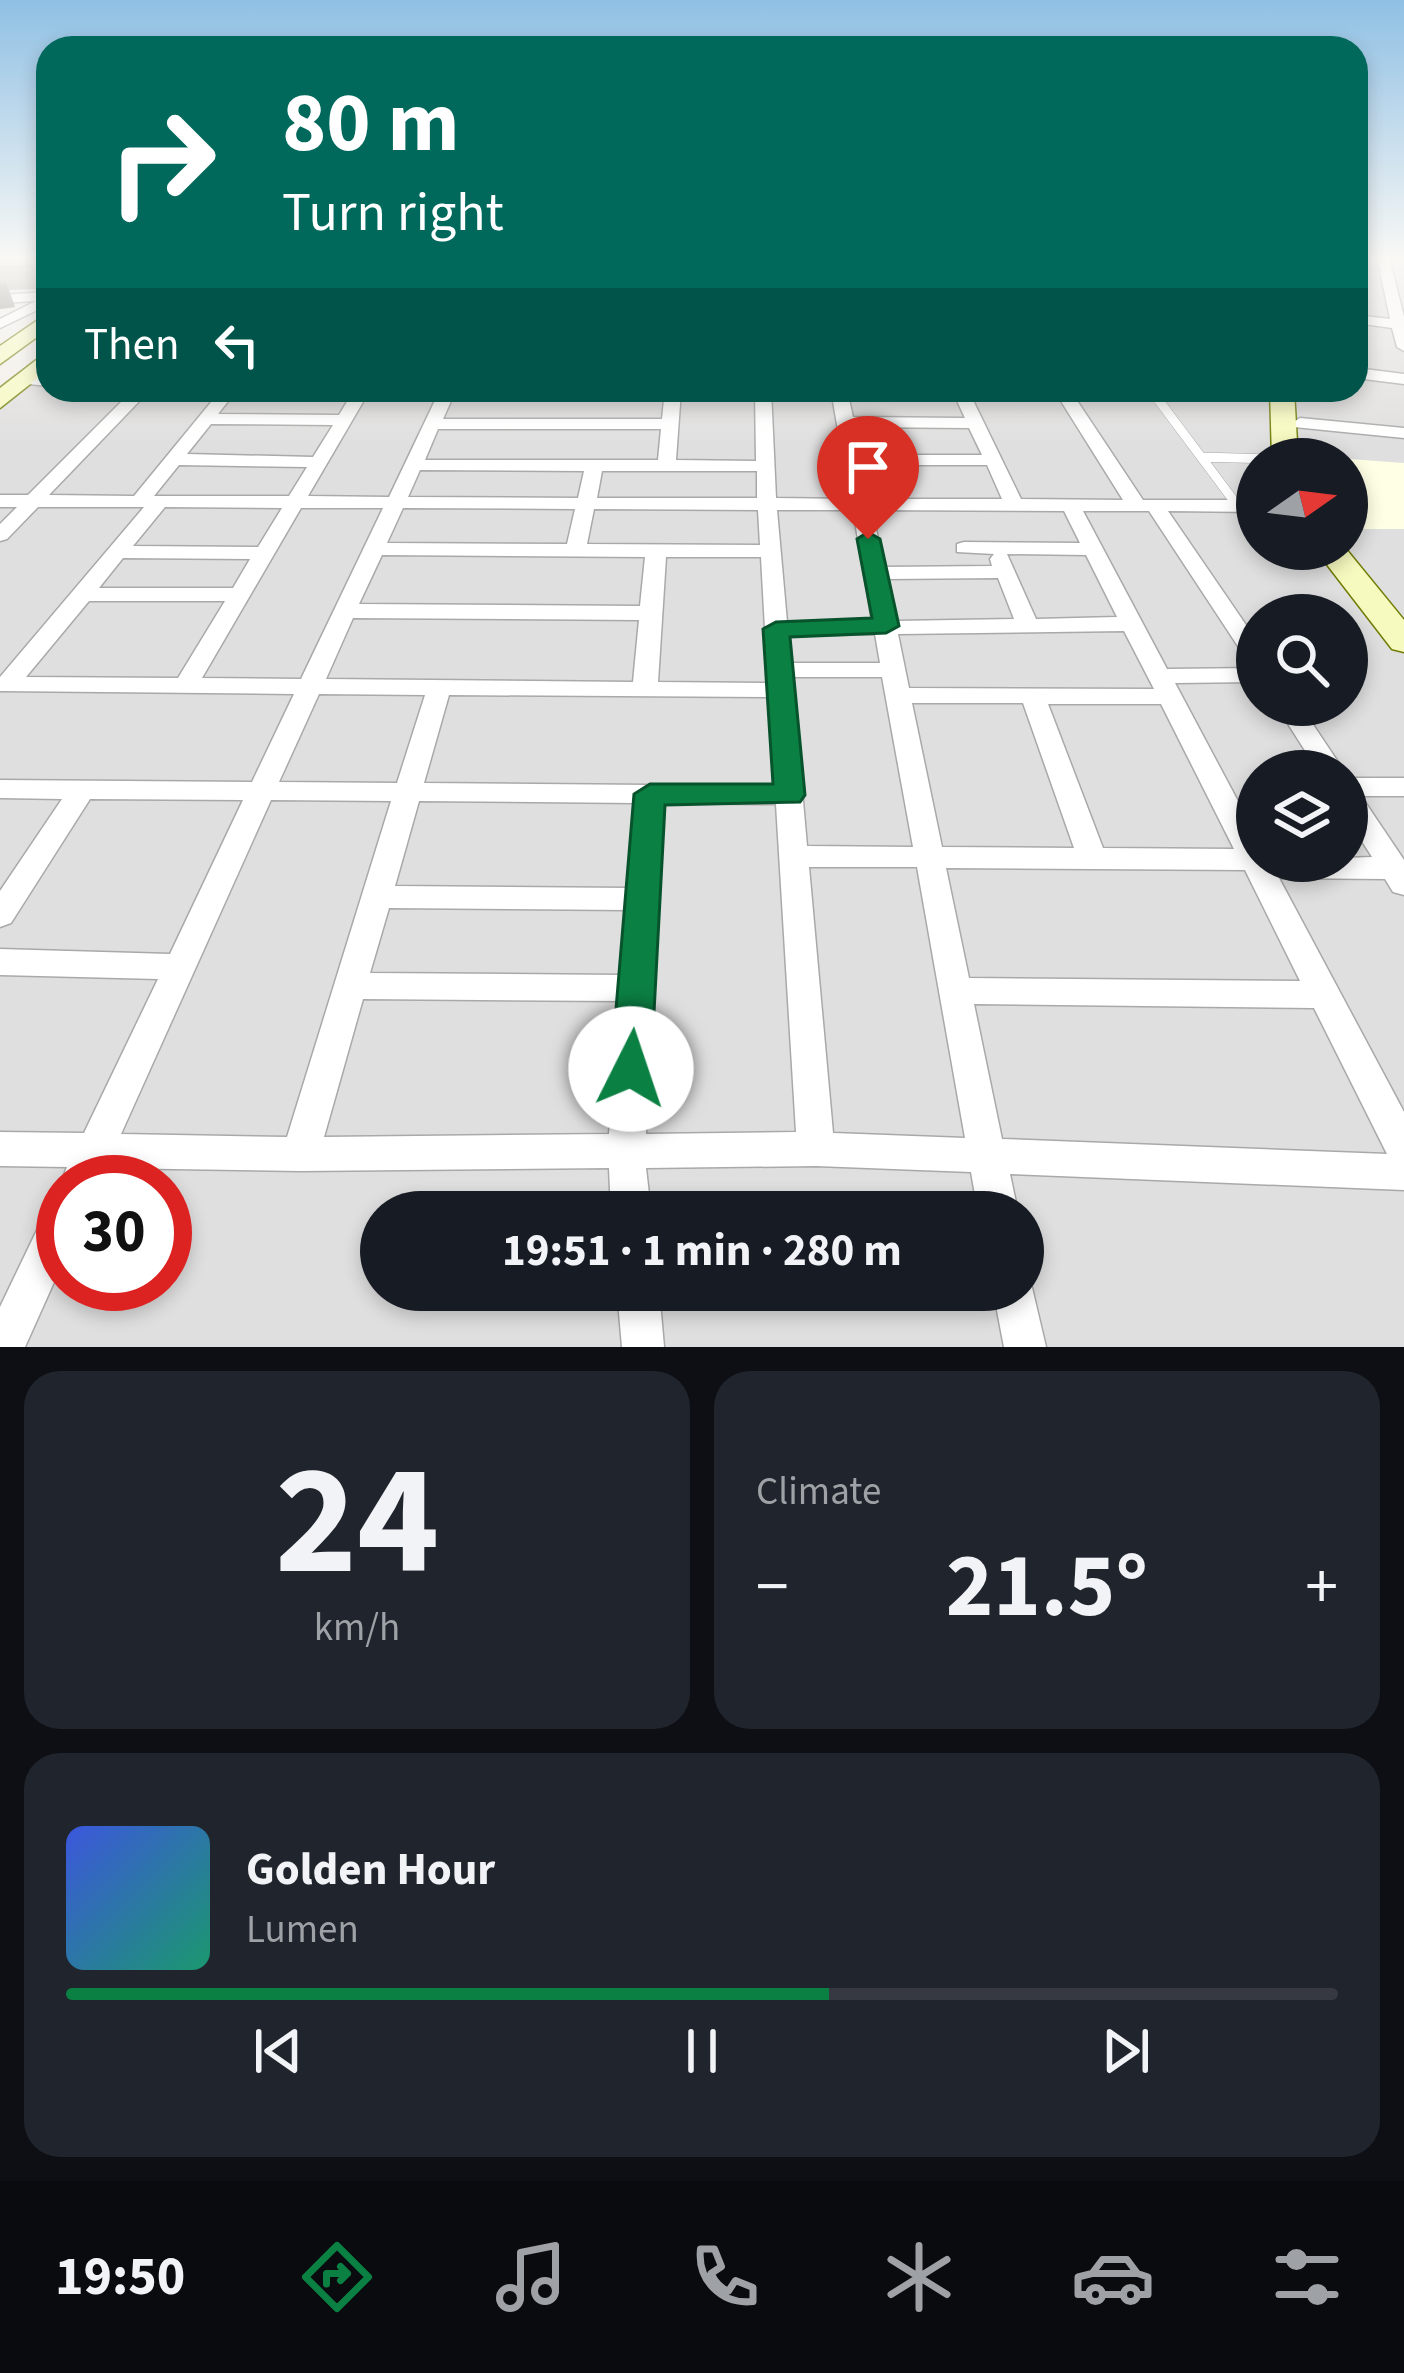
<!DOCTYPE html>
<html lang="en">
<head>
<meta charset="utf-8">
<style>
  body { margin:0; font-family:"Source Sans 3",sans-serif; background:#20242c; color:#f1f3f6; height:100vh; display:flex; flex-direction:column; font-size:45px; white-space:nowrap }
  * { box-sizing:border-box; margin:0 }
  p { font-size:39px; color:#9ea1a6 }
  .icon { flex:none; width:66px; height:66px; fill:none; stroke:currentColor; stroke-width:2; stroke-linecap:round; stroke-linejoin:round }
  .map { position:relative; height:1347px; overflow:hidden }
  .details { display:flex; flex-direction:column; gap:24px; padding:24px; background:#0d0f14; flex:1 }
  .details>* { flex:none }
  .hud { position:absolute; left:36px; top:36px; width:1332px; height:366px; border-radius:36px; box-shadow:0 6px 18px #0003; background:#00695c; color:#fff; overflow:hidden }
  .needle { width:78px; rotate:76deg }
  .fabs { position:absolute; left:1236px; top:438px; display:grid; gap:24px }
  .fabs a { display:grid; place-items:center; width:132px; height:132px; border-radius:50%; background:#171b24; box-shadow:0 6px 18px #0003; font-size:60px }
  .speed { position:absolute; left:36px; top:1155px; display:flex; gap:24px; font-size:60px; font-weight:700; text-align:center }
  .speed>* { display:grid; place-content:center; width:156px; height:156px; border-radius:50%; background:#171b24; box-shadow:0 6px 18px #0003; line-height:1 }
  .speed .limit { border:18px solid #d22; background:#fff; color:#111 }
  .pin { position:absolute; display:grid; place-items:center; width:102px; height:102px; color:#fff; margin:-123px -51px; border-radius:50% 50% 50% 0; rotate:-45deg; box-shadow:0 0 12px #0007 }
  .pin .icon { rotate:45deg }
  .me { position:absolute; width:132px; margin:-66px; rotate:4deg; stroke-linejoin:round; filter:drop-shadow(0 0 9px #0008) }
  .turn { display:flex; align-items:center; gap:42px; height:252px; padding:0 48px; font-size:54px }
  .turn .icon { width:156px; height:156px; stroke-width:2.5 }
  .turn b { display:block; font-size:84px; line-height:102px }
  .then { display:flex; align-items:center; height:114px; padding:0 48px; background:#0003; gap:24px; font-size:45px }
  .big { font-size:90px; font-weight:700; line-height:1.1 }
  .details .card { flex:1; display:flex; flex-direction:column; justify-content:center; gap:18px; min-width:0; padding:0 42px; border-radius:36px; background:#20242c }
  .details .dial { align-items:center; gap:0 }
  .dial b { font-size:156px; line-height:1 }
  .song { display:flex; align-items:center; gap:36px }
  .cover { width:144px; height:144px; border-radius:18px; background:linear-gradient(135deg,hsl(230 70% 55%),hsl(160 70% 35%)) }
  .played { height:12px; border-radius:6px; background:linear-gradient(90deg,#0b8043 60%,#363941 60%) }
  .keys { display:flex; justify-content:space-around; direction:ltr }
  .heat { display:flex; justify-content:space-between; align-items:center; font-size:66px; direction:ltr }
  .details .tiles { flex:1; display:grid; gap:24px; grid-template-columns:1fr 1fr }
  .card:last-child { grid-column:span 2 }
  .trip { position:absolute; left:360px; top:1191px; width:684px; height:120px; border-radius:60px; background:#171b24; box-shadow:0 6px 18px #0003; font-weight:700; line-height:120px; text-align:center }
  .tab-bar { display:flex; height:192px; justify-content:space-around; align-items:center; background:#090b0e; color:#9ea1a6 }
  .tab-bar .icon { width:84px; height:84px }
  .tab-bar .active { color:#0b8043 }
  .tab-bar b { font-size:54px; color:#f1f3f6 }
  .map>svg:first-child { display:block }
</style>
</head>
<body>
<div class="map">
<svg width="1404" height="1347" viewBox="0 0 1404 1347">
  <rect width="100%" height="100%" fill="#f2efe9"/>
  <path fill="#e0dfdf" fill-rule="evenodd" d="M 1356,257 L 1404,257 L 1404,1347 L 0,1347 L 0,410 L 48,365 L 48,390 L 1356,390 ZM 1257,459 L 1347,459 L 1347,549 L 1257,549 ZM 1257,615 L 1347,615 L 1347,705 L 1257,705 ZM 1257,771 L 1347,771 L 1347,861 L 1257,861 ZM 63,1182 L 165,1182 L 165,1284 L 63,1284 ZM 381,1212 L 1023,1212 L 1023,1290 L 381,1290 Z"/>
  <path fill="#ffffe5" d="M 1336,458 L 1404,463 L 1404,529 L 1350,529 L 1347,459 Z"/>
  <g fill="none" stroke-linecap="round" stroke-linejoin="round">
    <defs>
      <path id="lane" d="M 1151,390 L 1237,505
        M 1201,457 L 1273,459"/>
      <path id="street" d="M 1377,257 L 1389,257 L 1404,317 L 1404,351 L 1397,347 L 1392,328 L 1356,323 L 1356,315 L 1390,319 Z
        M 48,292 L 48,305 L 0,328 L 0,319 L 36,301 L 0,303 L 0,295 Z
        M 1356,368 L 1404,374 L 1404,384 L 1356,378 Z
        M 24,375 L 48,376 L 48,386 L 18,383 L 16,380 Z
        M 133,390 L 150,390 L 49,495 L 134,496 L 221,390 L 237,390 L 218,414 L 339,415 L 354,390 L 370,390 L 308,496 L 389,497 L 440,390 L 456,390 L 443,419 L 662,419 L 665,390 L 681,390 L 676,460 L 756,461 L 755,390 L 771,390 L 776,498 L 850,499 L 831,390 L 847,390 L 853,417 L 965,418 L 952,390 L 968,390 L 1021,499 L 1123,500 L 1054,390 L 1070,390 L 1143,500 L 1257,500 L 1257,512 L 1168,511 L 1257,641 L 1257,665 L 1249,663 L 1149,511 L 1083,511 L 1167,669 L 1257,668 L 1257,682 L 1175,683 L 1257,837 L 1257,861 L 1372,857 L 1347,818 L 1347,778 L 1404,778 L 1404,796 L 1361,796 L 1404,860 L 1404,895 L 1393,892 L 1385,879 L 1279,878 L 1404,1112 L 1404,1190 L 1010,1174 L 1018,1212 L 978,1212 L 971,1172 L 816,1166 L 646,1168 L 651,1212 L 611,1212 L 609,1168 L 300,1171 L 106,1168 L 99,1182 L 63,1182 L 63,1187 L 61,1182 L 67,1167 L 0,1166 L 0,1132 L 84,1133 L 158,979 L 0,975 L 0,949 L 170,954 L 243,800 L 90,799 L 11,923 L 0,927 L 0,891 L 62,799 L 0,798 L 0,780 L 252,782 L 294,694 L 0,691 L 0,677 L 144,507 L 38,507 L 7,539 L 0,541 L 0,524 L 17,507 L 0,507 L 0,495 L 28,495 ZM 211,424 L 333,425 L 313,457 L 187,454 ZM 855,427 L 969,428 L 982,455 L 860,455 ZM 438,429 L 661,429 L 658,460 L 425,460 ZM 179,465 L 307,467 L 289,496 L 154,496 ZM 863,465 L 987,465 L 1002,499 L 870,499 ZM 420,470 L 584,471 L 578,498 L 408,497 ZM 602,471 L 757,471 L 757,498 L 597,498 ZM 165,507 L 282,508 L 258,547 L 133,546 ZM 301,508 L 383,508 L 301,679 L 202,678 ZM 403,508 L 575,509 L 567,544 L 387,543 ZM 594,509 L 758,510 L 760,545 L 587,544 ZM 777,510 L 853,510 L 872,621 L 787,622 ZM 872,510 L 1064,511 L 1080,543 L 964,542 L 957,544 L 957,552 L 994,554 L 990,559 L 992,566 L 884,567 ZM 1007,554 L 1086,555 L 1117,617 L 1036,619 ZM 382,555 L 645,557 L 640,606 L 359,604 ZM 666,557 L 761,557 L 768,683 L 658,682 ZM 123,558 L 250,559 L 233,588 L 99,588 ZM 998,578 L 1014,619 L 895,621 L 886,579 ZM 89,601 L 225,601 L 178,678 L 26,677 ZM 353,618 L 639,620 L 633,682 L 326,679 ZM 1124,631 L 1154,689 L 909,688 L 898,634 ZM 875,634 L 880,663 L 791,663 L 788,636 ZM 792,677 L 882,677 L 913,847 L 807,846 ZM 319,694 L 425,695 L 397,783 L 279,782 ZM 449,695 L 769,697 L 775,786 L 424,783 ZM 912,703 L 1023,703 L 1074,848 L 942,847 ZM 1048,704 L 1161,704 L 1234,849 L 1103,848 ZM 271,800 L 391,801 L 287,1137 L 121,1134 ZM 419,801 L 636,803 L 629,888 L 395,886 ZM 663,803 L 776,804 L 796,1132 L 646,1134 ZM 809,867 L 917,867 L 965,1138 L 833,1133 ZM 946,868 L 1245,870 L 1300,981 L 969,978 ZM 389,908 L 627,910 L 622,975 L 370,973 ZM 363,999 L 619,1001 L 609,1134 L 324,1137 ZM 974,1004 L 1314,1008 L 1387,1154 L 1002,1139 Z
        M 1160,390 L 1285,390 L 1290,394 L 1282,399 L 1168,395 Z
        M 1300,418 L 1404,428 L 1404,438 L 1294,427 L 1292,423 Z
        M 1276,705 L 1300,705 L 1344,771 L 1318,771 Z
        M 63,1199 L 63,1262 L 25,1347 L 0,1347 L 0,1307 L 49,1205 Z
        M 1023,1273 L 1029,1275 L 1046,1347 L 1004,1347 L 993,1290 L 1023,1290 Z
        M 617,1290 L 659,1290 L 664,1347 L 622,1347 Z"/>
      <path id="secondary" d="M 48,313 L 48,329 L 0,364 L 0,346 Z
        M 48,351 L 48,370 L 0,408 L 0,388 Z
        M 1270,390 L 1294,390 L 1298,459 L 1272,459 Z
        M 1315,549 L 1346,549 L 1404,620 L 1404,652 L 1392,649 Z"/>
    </defs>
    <use href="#lane" stroke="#a9a9a9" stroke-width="10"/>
    <use href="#street" stroke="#a9a9a9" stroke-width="3"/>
    <use href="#secondary" stroke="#707d05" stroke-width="3"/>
    <use href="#lane" stroke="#fff" stroke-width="9"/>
    <use href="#street" fill="#fff" fill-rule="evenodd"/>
    <use href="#secondary" fill="#f7fabf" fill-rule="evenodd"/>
  </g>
  <path fill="#aba49e" d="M 0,257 L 48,257 L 48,289 L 9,290 L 15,307 L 0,309 Z"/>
  <path fill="#8b8681" d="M 6,283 L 15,307 L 0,309 L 0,284 Z"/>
  <path fill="#c7bfb8" stroke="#8b8681" stroke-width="3" d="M 0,257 L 48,257 L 48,259 L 44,266 L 0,267 Z"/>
  <linearGradient id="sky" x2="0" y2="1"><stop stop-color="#8fc0e4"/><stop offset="0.58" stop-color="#f9f8f5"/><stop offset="1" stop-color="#f9f8f5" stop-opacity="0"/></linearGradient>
  <rect width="1404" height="446" fill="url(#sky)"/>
  <path fill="#0b8043" stroke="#07532c" stroke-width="3" d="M 868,532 L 880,539 L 899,626 L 886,633 L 790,637 L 805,795 L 800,802 L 665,805 L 651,1069 L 645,1081 L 631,1086 L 617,1081 L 611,1069 L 634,794 L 650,784 L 773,784 L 763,629 L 776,622 L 872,618 L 857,539 Z"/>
</svg>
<div class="fabs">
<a><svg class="needle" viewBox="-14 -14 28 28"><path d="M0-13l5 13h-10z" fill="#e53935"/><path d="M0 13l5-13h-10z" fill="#9ea1a6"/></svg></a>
<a><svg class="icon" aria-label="search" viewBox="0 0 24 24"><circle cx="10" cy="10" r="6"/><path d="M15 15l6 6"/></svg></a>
<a><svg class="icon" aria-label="layers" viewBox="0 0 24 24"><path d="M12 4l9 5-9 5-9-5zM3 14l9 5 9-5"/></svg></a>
</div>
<div class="speed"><div class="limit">30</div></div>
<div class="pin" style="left:868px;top:539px;background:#d93025"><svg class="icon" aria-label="arrive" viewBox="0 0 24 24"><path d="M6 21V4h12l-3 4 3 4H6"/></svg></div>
<svg class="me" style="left:631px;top:1069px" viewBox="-20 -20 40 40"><circle r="19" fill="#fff"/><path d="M0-13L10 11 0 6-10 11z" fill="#0b8043"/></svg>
<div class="trip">19:51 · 1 min · 280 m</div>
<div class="hud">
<div class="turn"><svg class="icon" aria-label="right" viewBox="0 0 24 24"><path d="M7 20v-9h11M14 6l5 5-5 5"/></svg><div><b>80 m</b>Turn right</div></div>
<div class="then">Then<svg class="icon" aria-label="left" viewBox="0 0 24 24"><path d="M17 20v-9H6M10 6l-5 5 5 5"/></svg></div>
</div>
</div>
<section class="details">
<div class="tiles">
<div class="card dial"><b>24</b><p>km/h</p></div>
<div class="card"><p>Climate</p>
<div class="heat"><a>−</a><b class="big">21.5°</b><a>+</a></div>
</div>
<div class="card">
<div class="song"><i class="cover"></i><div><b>Golden Hour</b><p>Lumen</p></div></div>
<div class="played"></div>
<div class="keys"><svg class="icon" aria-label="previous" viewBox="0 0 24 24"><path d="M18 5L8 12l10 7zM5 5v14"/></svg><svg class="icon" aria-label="pause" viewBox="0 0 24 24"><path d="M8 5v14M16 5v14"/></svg><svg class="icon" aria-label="next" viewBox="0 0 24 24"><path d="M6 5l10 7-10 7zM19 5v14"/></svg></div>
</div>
</div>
</section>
<nav class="tab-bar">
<b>19:50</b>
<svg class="icon active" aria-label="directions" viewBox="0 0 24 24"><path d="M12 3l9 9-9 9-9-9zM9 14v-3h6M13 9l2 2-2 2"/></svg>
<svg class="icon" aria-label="music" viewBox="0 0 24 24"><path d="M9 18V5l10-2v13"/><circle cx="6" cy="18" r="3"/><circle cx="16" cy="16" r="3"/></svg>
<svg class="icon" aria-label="phone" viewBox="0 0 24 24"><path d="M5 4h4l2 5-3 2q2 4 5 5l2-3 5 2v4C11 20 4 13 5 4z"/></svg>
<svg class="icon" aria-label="climate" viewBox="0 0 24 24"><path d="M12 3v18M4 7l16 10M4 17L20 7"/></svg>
<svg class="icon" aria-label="car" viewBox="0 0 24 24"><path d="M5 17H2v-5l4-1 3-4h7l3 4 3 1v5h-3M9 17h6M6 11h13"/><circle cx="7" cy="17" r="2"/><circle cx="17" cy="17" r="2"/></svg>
<svg class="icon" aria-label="filters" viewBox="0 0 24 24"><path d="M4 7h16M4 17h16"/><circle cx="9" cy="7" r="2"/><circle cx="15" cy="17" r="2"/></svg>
</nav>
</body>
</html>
